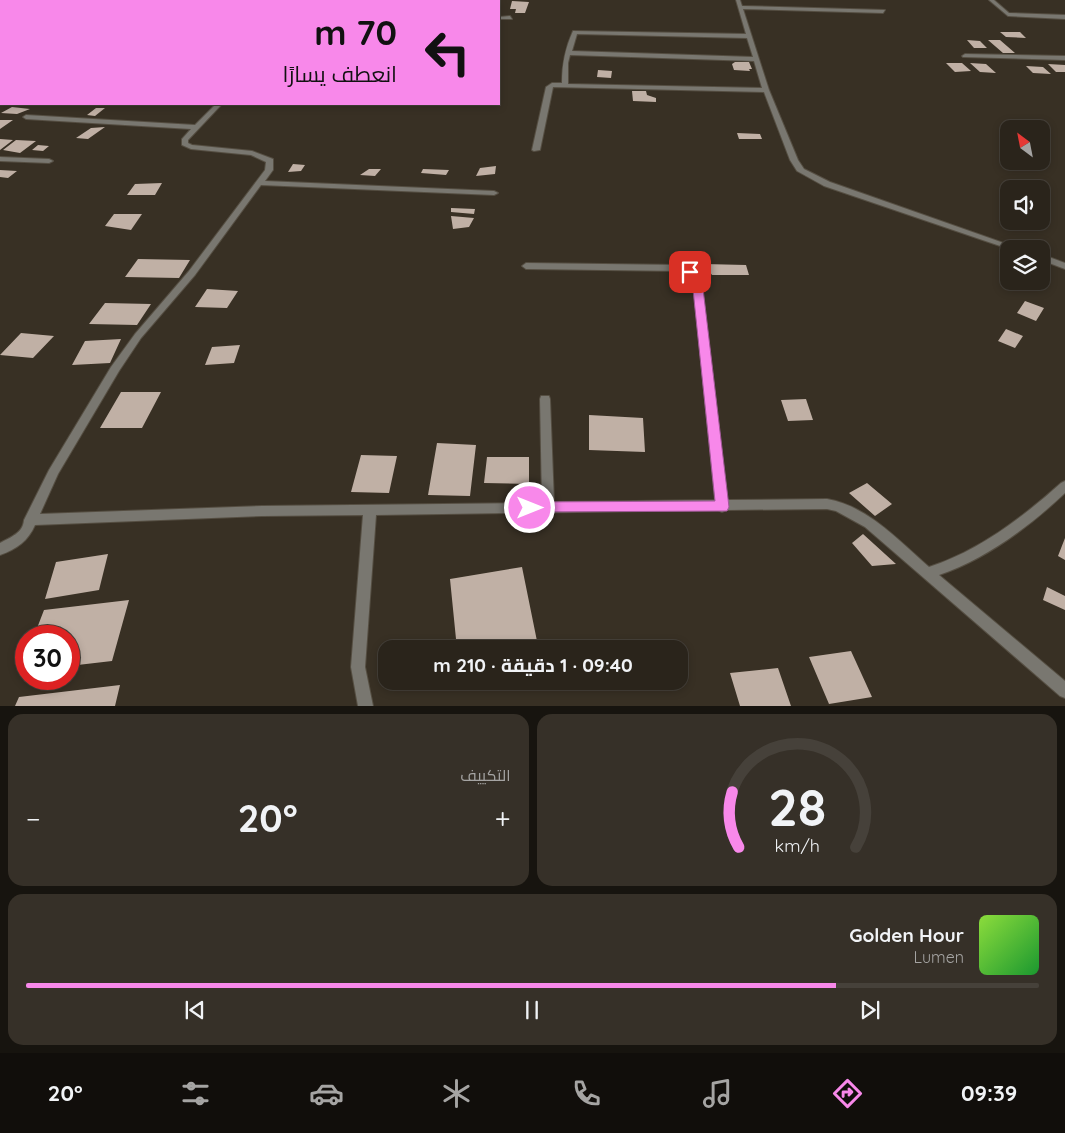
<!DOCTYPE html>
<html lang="ar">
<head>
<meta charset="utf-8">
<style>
  body { margin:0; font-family:Quicksand,Cairo,sans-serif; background:#363028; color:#f1f3f6; direction:rtl; height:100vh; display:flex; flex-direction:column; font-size:19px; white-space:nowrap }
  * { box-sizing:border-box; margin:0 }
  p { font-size:16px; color:#a5a4a3 }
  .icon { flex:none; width:28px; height:28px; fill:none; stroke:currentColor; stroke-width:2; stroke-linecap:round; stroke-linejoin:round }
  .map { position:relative; height:706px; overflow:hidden; direction:ltr }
  .sheet { display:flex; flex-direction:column; gap:8px; padding:8px; background:#17140f; flex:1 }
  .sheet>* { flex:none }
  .banner { position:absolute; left:0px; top:0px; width:500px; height:105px; box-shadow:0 2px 8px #0003,0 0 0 1px #46413a; direction:rtl; background:#f888ea; color:#111; overflow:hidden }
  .needle { width:32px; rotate:328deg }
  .tools { position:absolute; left:1000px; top:120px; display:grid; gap:10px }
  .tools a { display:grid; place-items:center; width:50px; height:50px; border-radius:10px; background:#2a241b; box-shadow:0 2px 8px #0003,0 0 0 1px #46413a; font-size:25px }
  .speed { position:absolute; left:15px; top:625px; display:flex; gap:10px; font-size:25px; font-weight:700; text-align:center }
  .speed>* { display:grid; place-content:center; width:65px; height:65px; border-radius:50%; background:#2a241b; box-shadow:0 2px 8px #0003,0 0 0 1px #46413a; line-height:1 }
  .speed .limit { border:8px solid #d22; background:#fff; color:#111 }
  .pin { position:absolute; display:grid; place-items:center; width:42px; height:42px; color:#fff; margin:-21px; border-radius:10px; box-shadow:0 2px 8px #0006 }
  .me { position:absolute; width:55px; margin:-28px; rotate:90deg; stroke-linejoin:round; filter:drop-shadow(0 0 4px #0008) }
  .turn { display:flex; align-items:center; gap:18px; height:105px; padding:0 20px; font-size:22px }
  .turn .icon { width:65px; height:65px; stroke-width:2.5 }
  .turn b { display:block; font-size:35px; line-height:42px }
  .big { font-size:38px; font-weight:700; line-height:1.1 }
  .sheet .card { flex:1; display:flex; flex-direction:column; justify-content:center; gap:8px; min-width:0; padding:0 18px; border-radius:15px; background:#363028 }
  .sheet .dial { align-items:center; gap:0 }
  .dial svg { height:130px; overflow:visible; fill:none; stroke:#46413a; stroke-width:7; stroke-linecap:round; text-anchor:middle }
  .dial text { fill:#f1f3f6; stroke:none }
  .song { display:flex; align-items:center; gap:15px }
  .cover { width:60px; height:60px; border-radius:8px; background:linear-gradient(135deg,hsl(90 70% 55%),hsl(130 70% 35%)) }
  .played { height:5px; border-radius:2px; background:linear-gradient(90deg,#f888ea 80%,#46413a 80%) }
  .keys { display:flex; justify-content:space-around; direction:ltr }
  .heat { display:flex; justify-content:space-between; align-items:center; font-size:28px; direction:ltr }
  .sheet .tiles { flex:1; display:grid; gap:8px; grid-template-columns:1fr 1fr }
  .card:last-child { grid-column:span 2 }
  .trip { position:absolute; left:378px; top:640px; width:310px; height:50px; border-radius:15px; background:#2a241b; box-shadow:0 2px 8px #0003,0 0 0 1px #46413a; font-weight:700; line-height:50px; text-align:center; direction:rtl }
  .tab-bar { display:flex; height:80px; justify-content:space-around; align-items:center; background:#110e0b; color:#a5a4a3 }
  .tab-bar .icon { width:35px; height:35px }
  .tab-bar .current { color:#f888ea }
  .tab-bar b { font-size:22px; color:#f1f3f6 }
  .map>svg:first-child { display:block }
</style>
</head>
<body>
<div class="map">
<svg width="1065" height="706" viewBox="0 0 1065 706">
  <rect width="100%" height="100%" fill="#383024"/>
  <path fill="#c0b0a5" d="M 512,1 L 529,2 L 525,13 L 515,13 L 516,9 L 510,9 Z
    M 1000,32 L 1020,32 L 1026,38 L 1006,37 Z
    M 967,40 L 980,41 L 987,48 L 974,48 Z
    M 988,40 L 1000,40 L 1015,53 L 1003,53 Z
    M 735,62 L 749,62 L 752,69 L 749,69 L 750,71 L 734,70 L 732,64 Z
    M 946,63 L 962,63 L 971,71 L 955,72 Z
    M 970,63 L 986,64 L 996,73 L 980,72 Z
    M 1048,64 L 1065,65 L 1065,72 L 1056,72 Z
    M 1026,66 L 1043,67 L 1051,74 L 1033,73 Z
    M 598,70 L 612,71 L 611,78 L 597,77 Z
    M 632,91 L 646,91 L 647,95 L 656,98 L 656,102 L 633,101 Z
    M 12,107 L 30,109 L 17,114 L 1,113 Z
    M 96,108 L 105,108 L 95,116 L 87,115 Z
    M 0,120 L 13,120 L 0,129 Z
    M 105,127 L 88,139 L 76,138 L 91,128 Z
    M 737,133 L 760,134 L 762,139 L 739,139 Z
    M 0,139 L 13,140 L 0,150 Z
    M 16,140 L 36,141 L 20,153 L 3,150 Z
    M 38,145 L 49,146 L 43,151 L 32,150 Z
    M 293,164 L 305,165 L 301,171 L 288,172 Z
    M 496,166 L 495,174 L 476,176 L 480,168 Z
    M 369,169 L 381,169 L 375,176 L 360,175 Z
    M 423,169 L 449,170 L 446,175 L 421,173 Z
    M 0,170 L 17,171 L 8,178 L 0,177 Z
    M 162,183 L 155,195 L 127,195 L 135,184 Z
    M 451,208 L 475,209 L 474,214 L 451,212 Z
    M 114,214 L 142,214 L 131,230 L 105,226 Z
    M 451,216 L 474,218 L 469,227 L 453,229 Z
    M 138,259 L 190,260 L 179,278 L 125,277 Z
    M 704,264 L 746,265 L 749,275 L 712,275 Z
    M 207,289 L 238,291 L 227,308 L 195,307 Z
    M 1025,301 L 1044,308 L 1036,321 L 1017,313 Z
    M 105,303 L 151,304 L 137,325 L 89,324 Z
    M 1006,329 L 1023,336 L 1015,348 L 998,341 Z
    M 21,333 L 54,336 L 33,358 L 0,355 Z
    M 121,339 L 110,363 L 72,365 L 85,341 Z
    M 240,345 L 234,363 L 205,365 L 212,347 Z
    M 121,392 L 161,392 L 142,428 L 100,428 Z
    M 806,399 L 813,420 L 788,421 L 781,400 Z
    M 589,415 L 643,418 L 645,452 L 589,450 Z
    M 437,443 L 476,445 L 470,496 L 428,495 Z
    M 361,455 L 397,456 L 389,493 L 351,492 Z
    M 487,457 L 529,457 L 529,484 L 484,483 Z
    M 867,483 L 892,504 L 875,516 L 849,493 Z
    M 863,534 L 896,564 L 872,566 L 852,543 Z
    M 1065,538 L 1065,560 L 1058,556 Z
    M 108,554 L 99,590 L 45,599 L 56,562 Z
    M 522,567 L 538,646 L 522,649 L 457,649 L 450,579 Z
    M 1047,587 L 1065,596 L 1065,610 L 1043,600 Z
    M 129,600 L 112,661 L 69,666 L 69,636 L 34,636 L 44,610 Z
    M 851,651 L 872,697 L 829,704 L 809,657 Z
    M 778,668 L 791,706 L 740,706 L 730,673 Z
    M 120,685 L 115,706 L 15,706 L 19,697 Z"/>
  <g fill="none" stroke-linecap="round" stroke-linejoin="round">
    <defs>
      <path id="minor" d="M 736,0 L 740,0 L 742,6 L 885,10 L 883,13 L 743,9 L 769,90 L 798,160 L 804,169 L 830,182 L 1021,249 L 1009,249 L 824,186 L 797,171 L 790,160 L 764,92 L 553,87 L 540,150 L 534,151 L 532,150 L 546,87 L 552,83 L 562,83 C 562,64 565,49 573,31 L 746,34 ZM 577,34 L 747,38 L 753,57 L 572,51 ZM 570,55 L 754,61 L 762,88 L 568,84 L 568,63 Z
        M 989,0 L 994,0 L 1009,13 L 1065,15 L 1065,19 L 1008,16 Z
        M 0,16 L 1,17 L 1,19 L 0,20 Z
        M 510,16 L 512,19 L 499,19 L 499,17 Z
        M 0,40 L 1,40 L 1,44 L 0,44 Z
        M 965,54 L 1065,56 L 1065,60 L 963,57 L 962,56 Z
        M 216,104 L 222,104 L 188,140 L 188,143 L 192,145 L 252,151 L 273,159 L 273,170 L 265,181 L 494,191 L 498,193 L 494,195 L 261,185 L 195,275 L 141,338 L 119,371 L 58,474 L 40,514 L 262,506 L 542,503 L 540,399 L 541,396 L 549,396 L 550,399 L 554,502 L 715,500 L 693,280 L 687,274 L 680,271 L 526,269 L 522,266 L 526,263 L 682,265 L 693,270 L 701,280 L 727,500 L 827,499 C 868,506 899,541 929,567 C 979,551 1023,517 1061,483 L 1065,481 L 1065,493 C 1030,526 985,560 939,575 L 1065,681 L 1065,698 L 1060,696 L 865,527 L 836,511 L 827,509 L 726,510 L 722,512 L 718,510 L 376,515 L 365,667 L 373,706 L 358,706 L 351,667 L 363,515 L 262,516 L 35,525 C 28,541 17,549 0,555 L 0,543 C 11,537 23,533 24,520 L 49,470 L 111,367 L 135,334 L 189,271 L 265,170 L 266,162 L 251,155 L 191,149 L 182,145 L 182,139 L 191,129 L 26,119 L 23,117 L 26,115 L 195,125 Z
        M 0,157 L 49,159 L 53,161 L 49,163 L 0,161 Z
        M 1041,254 L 1065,263 L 1065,269 L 1041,260 Z"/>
    </defs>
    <use href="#minor" stroke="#554e42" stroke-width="2"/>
    <use href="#minor" fill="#797770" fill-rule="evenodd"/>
  </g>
  <path fill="#f888ea" stroke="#a15898" d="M 690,269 L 702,280 L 729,507 L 727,511 L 525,512 L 523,508 L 525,504 L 530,502 L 715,501 L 692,280 L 685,272 Z"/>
</svg>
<div class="tools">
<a><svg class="needle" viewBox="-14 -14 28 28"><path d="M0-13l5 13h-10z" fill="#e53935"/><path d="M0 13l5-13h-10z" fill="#a5a4a3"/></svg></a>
<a><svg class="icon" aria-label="sound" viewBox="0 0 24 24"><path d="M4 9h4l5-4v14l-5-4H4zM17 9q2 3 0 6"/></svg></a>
<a><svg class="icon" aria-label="layers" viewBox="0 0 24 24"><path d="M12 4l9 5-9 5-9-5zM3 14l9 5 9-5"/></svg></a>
</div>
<div class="speed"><div class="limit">30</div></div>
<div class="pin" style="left:690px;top:272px;background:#d93025"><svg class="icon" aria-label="arrive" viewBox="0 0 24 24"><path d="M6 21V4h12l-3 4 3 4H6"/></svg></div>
<svg class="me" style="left:530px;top:508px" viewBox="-20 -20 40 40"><circle r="17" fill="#f888ea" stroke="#fff" stroke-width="3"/><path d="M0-11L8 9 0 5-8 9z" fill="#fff"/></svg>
<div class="trip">09:40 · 1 دقيقة · 210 m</div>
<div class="banner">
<div class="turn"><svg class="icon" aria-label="left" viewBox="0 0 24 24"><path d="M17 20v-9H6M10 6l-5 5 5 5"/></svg><div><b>70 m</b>انعطف يسارًا</div></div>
</div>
</div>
<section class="sheet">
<div class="tiles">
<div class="card dial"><svg viewBox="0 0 100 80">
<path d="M14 69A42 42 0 1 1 86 69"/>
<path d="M14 69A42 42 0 0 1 10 35" stroke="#f888ea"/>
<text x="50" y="56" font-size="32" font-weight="700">28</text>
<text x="50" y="72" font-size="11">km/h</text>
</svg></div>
<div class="card"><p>التكييف</p>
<div class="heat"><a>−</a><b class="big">20°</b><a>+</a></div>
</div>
<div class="card">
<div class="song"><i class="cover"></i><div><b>Golden Hour</b><p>Lumen</p></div></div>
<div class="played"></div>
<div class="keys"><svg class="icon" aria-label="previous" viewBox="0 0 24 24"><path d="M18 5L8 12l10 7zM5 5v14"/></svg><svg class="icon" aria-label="pause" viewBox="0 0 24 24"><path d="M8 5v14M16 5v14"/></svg><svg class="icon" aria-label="next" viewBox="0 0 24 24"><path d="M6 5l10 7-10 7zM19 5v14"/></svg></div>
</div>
</div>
</section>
<nav class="tab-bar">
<b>09:39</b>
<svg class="icon current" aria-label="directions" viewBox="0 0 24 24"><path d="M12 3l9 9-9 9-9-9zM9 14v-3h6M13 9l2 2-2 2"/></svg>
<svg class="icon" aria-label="music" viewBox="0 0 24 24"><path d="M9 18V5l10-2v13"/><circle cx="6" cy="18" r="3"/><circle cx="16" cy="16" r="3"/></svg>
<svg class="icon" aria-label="phone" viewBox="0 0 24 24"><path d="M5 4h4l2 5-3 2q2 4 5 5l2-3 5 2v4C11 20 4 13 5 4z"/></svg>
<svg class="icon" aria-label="climate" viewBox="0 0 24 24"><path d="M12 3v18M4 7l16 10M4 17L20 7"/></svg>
<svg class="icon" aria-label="car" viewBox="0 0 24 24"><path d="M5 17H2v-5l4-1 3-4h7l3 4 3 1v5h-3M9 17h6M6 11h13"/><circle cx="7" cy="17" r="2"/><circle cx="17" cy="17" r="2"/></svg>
<svg class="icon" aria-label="filters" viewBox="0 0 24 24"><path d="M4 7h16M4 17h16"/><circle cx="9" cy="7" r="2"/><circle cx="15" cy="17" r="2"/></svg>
<b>20°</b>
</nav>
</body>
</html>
